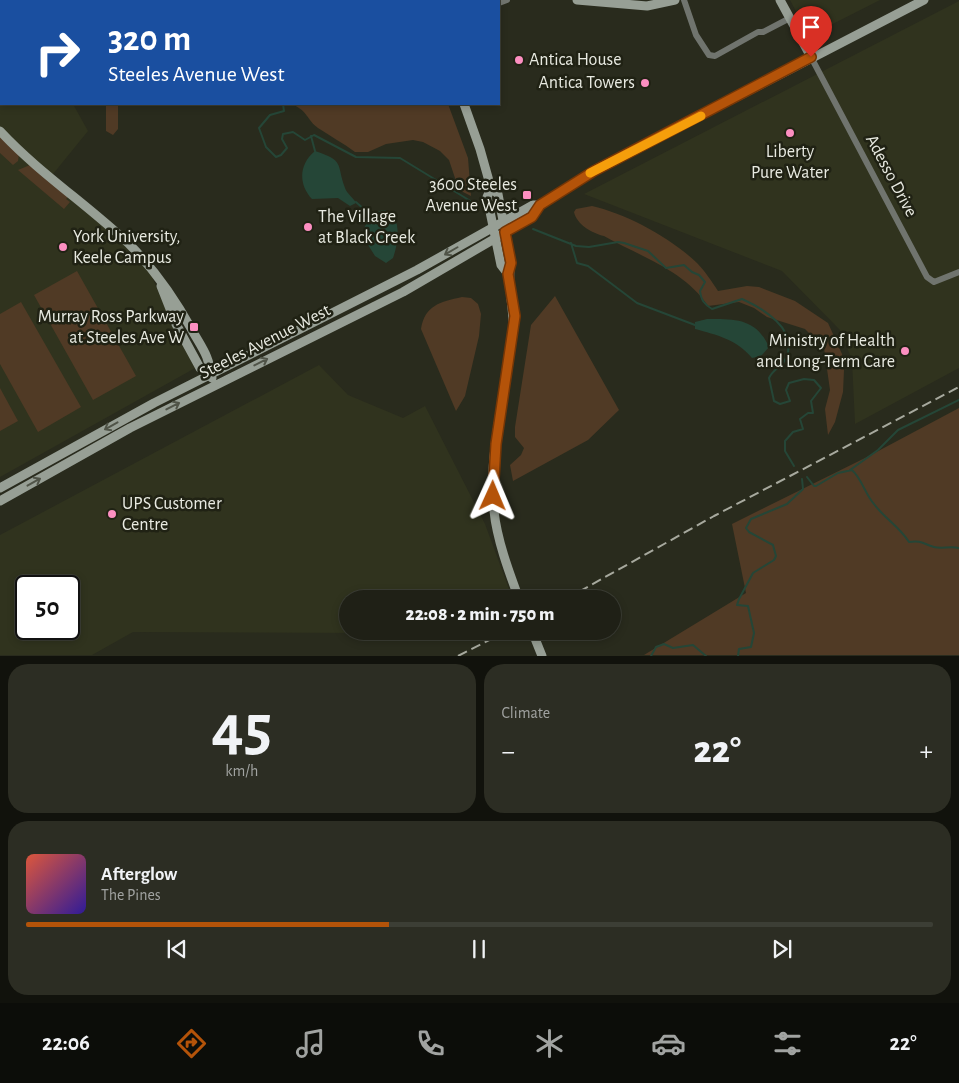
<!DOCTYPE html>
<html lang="en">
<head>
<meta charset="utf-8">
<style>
  body { margin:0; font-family:"Alegreya Sans",sans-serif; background:#2c2d23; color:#f1f3f6; height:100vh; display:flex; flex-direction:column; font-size:19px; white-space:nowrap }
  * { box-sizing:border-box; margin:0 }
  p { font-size:16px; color:#a1a3a1 }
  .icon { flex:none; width:28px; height:28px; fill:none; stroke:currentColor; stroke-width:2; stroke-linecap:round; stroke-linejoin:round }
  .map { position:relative; height:656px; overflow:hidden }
  .panel { display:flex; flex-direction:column; gap:8px; padding:8px; background:#11120c; flex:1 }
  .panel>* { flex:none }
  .banner { position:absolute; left:0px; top:0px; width:500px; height:105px; box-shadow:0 2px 8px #0003,0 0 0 1px #3c3e35; background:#1a4fa0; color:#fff; overflow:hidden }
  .speed { position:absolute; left:15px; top:575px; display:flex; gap:10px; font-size:25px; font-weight:700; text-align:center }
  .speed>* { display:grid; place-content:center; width:65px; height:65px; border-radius:50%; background:#1f2016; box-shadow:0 2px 8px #0003,0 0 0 1px #3c3e35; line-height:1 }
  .speed .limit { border:2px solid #111; border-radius:8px; background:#fff; color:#111 }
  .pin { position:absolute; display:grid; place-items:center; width:42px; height:42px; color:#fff; margin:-51px -21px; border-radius:50% 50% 50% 0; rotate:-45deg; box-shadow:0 0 5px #0007 }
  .pin .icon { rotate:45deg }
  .me { position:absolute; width:55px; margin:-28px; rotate:1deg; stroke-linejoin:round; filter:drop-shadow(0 0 4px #0008) }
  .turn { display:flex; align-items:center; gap:18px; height:105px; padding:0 25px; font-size:22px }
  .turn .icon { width:65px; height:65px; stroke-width:2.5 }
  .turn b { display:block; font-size:35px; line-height:42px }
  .big { font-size:38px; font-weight:800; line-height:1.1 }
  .panel .widget { flex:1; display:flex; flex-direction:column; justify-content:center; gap:8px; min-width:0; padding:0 18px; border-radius:20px; background:#2c2d23 }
  .panel .dial { align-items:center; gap:0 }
  .dial b { font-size:65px; line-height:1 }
  .song { display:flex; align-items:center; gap:15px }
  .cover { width:60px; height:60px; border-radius:8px; background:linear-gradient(135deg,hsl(10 70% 55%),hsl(250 70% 35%)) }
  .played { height:5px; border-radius:2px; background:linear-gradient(90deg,#b45309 40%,#3c3e35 40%) }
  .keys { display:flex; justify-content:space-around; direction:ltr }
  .heat { display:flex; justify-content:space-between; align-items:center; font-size:28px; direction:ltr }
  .panel .tiles { flex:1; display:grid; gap:8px; grid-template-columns:1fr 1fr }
  .widget:last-child { grid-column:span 2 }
  .trip { position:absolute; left:339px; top:590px; width:282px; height:50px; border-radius:25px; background:#1f2016; box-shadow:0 2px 8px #0003,0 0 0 1px #3c3e35; font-weight:800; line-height:50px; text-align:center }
  .tabs { display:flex; height:80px; justify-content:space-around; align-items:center; background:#0c0d09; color:#a1a3a1 }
  .tabs .icon { width:35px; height:35px }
  .tabs .current { color:#b45309 }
  .tabs b { font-size:22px; color:#f1f3f6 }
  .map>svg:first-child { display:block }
</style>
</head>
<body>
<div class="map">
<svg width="959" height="656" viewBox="0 0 959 656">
  <rect width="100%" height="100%" fill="#292b1d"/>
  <path fill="#30331e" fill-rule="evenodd" d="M 0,0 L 19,1 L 1,1 L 1,104 L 73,104 L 88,131 L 49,179 L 115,236 L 150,272 L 171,322 L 197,367 L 0,477 Z
    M 790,0 L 880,0 L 809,36 Z
    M 959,1 L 959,368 L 855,424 L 852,360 L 840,330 L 782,271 L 584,194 Z
    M 319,365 L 348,395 L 403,418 L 425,406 L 485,524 L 509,589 L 490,599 L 348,599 L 348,631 L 376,631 L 372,633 L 133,632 L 92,655 L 0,655 L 0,535 ZM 26,586 L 69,586 L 69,629 L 26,629 Z"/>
  <path fill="#503a25" d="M 106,104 L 118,104 L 118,129 L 113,135 L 106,131 Z
    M 292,104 L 448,104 L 468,158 L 471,196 L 459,190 L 449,160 L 440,151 L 423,142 L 413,140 L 386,144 L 368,152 L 355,152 C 343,143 330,136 318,128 C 306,119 309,112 292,104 Z
    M 0,136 L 19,154 L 18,161 L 13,165 L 0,153 Z
    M 30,165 L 69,196 L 66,199 L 70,202 L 64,209 L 18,170 Z
    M 592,206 C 627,214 671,238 697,263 C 705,271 712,282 718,291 L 747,286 L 759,287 L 795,301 L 828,323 L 842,354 L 844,370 L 843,392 L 835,422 L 828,435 L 825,409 L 830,390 L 824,348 L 805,329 L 767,317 L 754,308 L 739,302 L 708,306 C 684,270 641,257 604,236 C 592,233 577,225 574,212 L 576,209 Z
    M 77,271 L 136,376 L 93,400 L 34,295 Z
    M 555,296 L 619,410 L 588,440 L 513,481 L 510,465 L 521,455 L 524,448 L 515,437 L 515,427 L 531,325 Z
    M 462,297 L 471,298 L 478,304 L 481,314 L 479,336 L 465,396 L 456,411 L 421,329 C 425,305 440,302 462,297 Z
    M 21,302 L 81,407 L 38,432 L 0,364 L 0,314 Z
    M 0,388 L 18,421 L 0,431 Z
    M 959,408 L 959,655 L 644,655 L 746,593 L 732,524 L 867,457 Z"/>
  <path fill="#254637" d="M 315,151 C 345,161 336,163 345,188 C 347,194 354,198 356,203 L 350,206 L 338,198 L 312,199 C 298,184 299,164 315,151 Z
    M 385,210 C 403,216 398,244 393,258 L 386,263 L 375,256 L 363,237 C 363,225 372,211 385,210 Z
    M 707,319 C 735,319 756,318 769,347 L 761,356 L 752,358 C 736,339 717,335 695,329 L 695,322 Z"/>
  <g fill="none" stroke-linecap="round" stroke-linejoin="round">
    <path stroke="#254637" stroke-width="2" d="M 163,0 L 164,1
      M 204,0 L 205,1
      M 179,1 L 179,0
      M 283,104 L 284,111 L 270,115 L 259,128 L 266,147 L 276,157 L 281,155 L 287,148 L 282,139 L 283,134 L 293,132 L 305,140 L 314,135 L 356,157 L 400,158 L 477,205
      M 311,136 L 315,151
      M 356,202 L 366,211
      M 533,229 L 576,246 L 589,247 L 618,242 L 624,243 L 648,251 L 666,268 L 684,265 L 692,272 L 699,275 L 705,282 L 700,291 C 701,300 704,304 712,309 L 742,299 C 762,308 799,329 786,358 C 782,367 773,369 769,378 L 774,401 L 780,404 L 790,401 L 786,390 L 789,383 L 804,379 L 814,380 L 821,388 L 811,401 L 813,413 L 808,413 L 800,419 L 803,429 L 793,432 L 785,441 L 785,451 L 794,466
      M 571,243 L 577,263 L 588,266 L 637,303 L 695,325
      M 850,470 L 878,450 L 898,430 L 959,400
      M 807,477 L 814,486 L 816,486 L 838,473 L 852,470 C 862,479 865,494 874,504 C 885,519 899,526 909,542 C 922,540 923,544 934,547 C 942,549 950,546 959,548
      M 651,656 L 656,647 L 664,644 L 673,648 L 693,645 L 706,656
      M 738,656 L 739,649 L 751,647 L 754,633 L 748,606 L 737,605 L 739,599 L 753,573 L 774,560 L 776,556 L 773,545 L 749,532 L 746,528 L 751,519 L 787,504 L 803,489 L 802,479"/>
    <path stroke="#70746e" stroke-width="6" d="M 684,0 L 696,35 L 709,55 L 715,56 L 758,32 L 763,32 L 790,18
      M 499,3 L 507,0
      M 811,57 L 927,277 L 934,282 L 959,272"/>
    <path stroke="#979f95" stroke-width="9" d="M 423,0 L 424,1
      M 577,0 L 647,6 L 675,0
      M 780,0 L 811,57
      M 464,104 L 480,149 L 491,188 L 498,194 L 511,263 C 506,284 515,311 513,334 C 506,387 487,459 494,511 C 497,540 509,572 519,599
      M 0,131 C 39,173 88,205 129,244 C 154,269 175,299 192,330 C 200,345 211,358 210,375
      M 491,188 L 487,197 L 501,265 L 508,274
      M 161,286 L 176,324 L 200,368 L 212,378
      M 0,488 L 154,403 L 417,270 L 533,205 L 539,205 L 594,171 L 924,0
      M 0,501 L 130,428 L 403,292 L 532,217 L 539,205
      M 532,631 L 542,656"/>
    <path stroke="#a7a99e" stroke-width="2" stroke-dasharray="10 5" stroke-linecap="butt" d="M 566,599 L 714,516 L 959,387
      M 458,656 L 507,631"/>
  </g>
  <defs><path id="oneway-shaft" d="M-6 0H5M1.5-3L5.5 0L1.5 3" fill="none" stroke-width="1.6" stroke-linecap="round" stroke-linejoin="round" transform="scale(1.25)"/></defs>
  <g stroke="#505448">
    <use href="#oneway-shaft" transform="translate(451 251) rotate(150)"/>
    <use href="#oneway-shaft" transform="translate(261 362) rotate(-27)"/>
    <use href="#oneway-shaft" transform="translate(173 406) rotate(-27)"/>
    <use href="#oneway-shaft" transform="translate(111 426) rotate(151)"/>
    <use href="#oneway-shaft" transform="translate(34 482) rotate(-29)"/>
  </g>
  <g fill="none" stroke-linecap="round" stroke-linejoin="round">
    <defs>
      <path id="route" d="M 493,496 L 496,444 L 515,316 L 508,274 L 511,263 L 505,232 L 532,217 L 540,205 L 594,171 L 811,57"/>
    </defs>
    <use href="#route" stroke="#753606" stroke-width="12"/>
    <use href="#route" stroke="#b45309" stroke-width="9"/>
    <path stroke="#f59e0b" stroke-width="9" d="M 590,173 L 701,116"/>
  </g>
  <g fill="#fc8fc1" stroke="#202214" stroke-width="2">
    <circle cx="519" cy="60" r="5"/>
    <circle cx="645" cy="83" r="5"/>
    <circle cx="790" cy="133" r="5"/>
    <rect x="522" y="190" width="10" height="10" rx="2.5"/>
    <circle cx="308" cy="227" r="5"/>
    <circle cx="63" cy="247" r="5"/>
    <rect x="189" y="322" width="10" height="10" rx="2.5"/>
    <circle cx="905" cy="351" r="5"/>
    <circle cx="112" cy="514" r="5"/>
  </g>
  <g text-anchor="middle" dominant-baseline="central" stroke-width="5" stroke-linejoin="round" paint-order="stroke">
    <g font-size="18" fill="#e8eae1" stroke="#202214" text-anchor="start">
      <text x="529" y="60">Antica House</text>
      <text x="635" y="83" text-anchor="end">Antica Towers</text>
      <text x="790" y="152" text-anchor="middle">Liberty<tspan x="790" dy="21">Pure Water</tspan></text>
      <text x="517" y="185" text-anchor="end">3600 Steeles<tspan x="517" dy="21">Avenue West</tspan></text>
      <text x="318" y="217">The Village<tspan x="318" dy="21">at Black Creek</tspan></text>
      <text x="73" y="237">York University,<tspan x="73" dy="21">Keele Campus</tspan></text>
      <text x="184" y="317" text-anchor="end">Murray Ross Parkway<tspan x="184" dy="21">at Steeles Ave W</tspan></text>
      <text x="895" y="341" text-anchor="end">Ministry of Health<tspan x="895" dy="21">and Long-Term Care</tspan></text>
      <text x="122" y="504">UPS Customer<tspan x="122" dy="21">Centre</tspan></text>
    </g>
    <g font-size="18" fill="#e8eae1" stroke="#202214">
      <text transform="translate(891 176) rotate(62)">Adesso Drive</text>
      <text transform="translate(265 342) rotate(-27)">Steeles Avenue West</text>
    </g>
  </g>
</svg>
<div class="speed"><div class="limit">50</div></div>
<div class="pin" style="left:811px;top:57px;background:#d93025"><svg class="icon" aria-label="arrive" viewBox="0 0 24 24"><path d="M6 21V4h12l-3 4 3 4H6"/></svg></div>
<svg class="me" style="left:493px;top:496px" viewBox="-20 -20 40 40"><path d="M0-17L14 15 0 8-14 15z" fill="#b45309" stroke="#fff" stroke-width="4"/></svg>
<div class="trip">22:08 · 2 min · 750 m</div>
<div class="banner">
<div class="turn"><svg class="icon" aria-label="right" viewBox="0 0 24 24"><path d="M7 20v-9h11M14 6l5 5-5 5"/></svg><div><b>320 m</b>Steeles Avenue West</div></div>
</div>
</div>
<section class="panel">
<div class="tiles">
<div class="widget dial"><b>45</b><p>km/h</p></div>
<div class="widget"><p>Climate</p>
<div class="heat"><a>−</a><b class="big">22°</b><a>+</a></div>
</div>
<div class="widget">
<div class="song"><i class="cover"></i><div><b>Afterglow</b><p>The Pines</p></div></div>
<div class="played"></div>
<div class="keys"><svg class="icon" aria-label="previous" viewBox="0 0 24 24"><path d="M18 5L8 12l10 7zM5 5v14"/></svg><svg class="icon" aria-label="pause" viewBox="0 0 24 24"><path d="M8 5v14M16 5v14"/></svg><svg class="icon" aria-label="next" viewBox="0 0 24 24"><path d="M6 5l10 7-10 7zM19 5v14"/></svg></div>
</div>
</div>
</section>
<nav class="tabs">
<b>22:06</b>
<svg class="icon current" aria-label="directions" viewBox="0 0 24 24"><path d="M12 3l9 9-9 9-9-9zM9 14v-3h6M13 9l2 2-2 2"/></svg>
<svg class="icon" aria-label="music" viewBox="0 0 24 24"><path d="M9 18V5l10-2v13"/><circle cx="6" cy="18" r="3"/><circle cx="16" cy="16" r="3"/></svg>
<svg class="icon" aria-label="phone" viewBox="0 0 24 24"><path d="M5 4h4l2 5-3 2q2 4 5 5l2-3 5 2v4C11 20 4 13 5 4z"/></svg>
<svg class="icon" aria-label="climate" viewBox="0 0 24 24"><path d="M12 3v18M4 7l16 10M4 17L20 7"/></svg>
<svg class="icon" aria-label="car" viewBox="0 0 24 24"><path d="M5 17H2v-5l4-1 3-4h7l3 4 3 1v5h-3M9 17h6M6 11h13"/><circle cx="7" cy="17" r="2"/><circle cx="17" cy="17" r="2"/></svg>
<svg class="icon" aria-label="filters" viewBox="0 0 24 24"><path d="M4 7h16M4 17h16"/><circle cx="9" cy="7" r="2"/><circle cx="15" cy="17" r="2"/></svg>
<b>22°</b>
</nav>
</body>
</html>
